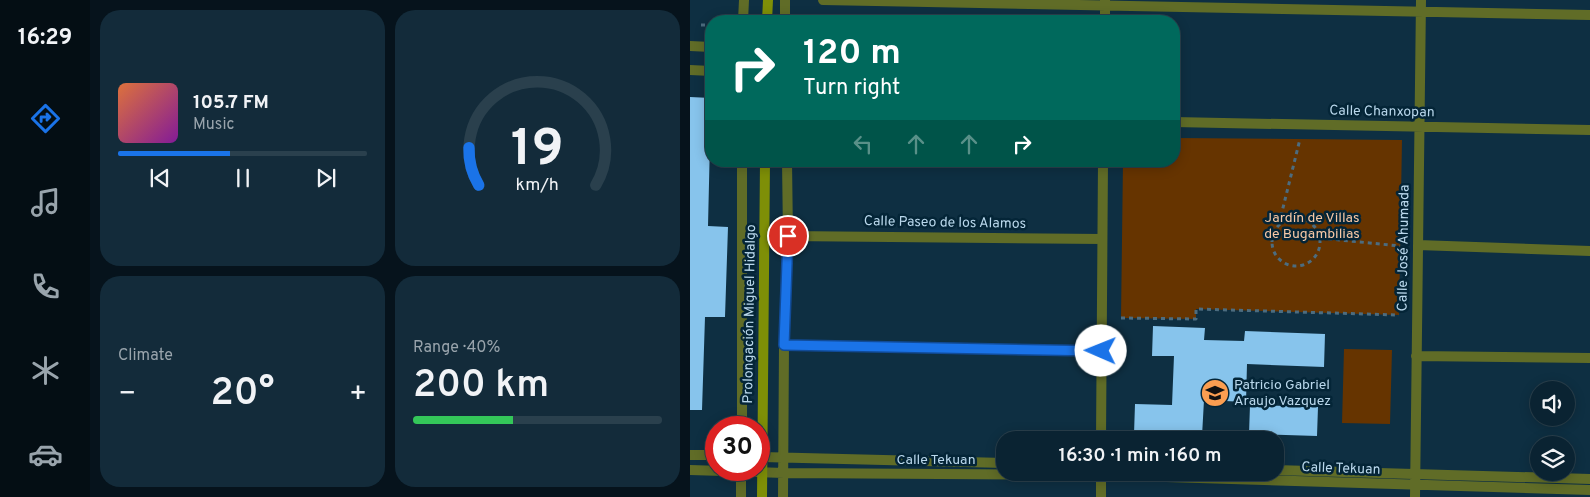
<!DOCTYPE html>
<html lang="en">
<head>
<meta charset="utf-8">
<style>
  body { margin:0; font-family:Overpass,sans-serif; background:#132b3a; color:#f1f3f6; height:100vh; display:flex; flex-direction:column; font-size:19px; white-space:nowrap }
  * { box-sizing:border-box; margin:0 }
  p { font-size:16px; color:#99a4ac }
  .icon { flex:none; width:28px; height:28px; fill:none; stroke:currentColor; stroke-width:2; stroke-linecap:round; stroke-linejoin:round }
  .map { position:relative; flex:1; overflow:hidden }
  .panel { display:flex; flex-direction:column; gap:10px; padding:10px; background:#06131c; width:600px }
  .panel>* { flex:none }
  .top-card { position:absolute; left:15px; top:15px; width:475px; height:152px; border-radius:20px; box-shadow:0 2px 12px #0003,0 0 0 1px #2a404d; background:#00695c; color:#fff; overflow:hidden }
  .controls { position:absolute; left:840px; top:381px; display:grid; gap:10px }
  .controls a { display:grid; place-items:center; width:45px; height:45px; border-radius:50%; background:#0a2332; box-shadow:0 2px 12px #0003,0 0 0 1px #2a404d; font-size:25px }
  .speed { position:absolute; left:15px; top:416px; display:flex; gap:10px; font-size:25px; font-weight:700; text-align:center }
  .speed>* { display:grid; place-content:center; width:65px; height:65px; border-radius:50%; background:#0a2332; box-shadow:0 2px 12px #0003,0 0 0 1px #2a404d; line-height:1 }
  .speed .limit { border:8px solid #d22; background:#fff; color:#111 }
  .pin { position:absolute; display:grid; place-items:center; width:42px; height:42px; color:#fff; margin:-21px; border:2px solid #fff; border-radius:50%; box-shadow:0 1px 5px #0007 }
  .me { position:absolute; width:55px; margin:-28px; rotate:271deg; stroke-linejoin:round; filter:drop-shadow(0 0 4px #0008) }
  .turn { display:flex; align-items:center; gap:18px; height:105px; padding:0 15px; font-size:22px }
  .turn .icon { width:65px; height:65px; stroke-width:2.5 }
  .turn b { display:block; font-size:35px; line-height:42px }
  .lanes { display:flex; align-items:center; height:48px; padding:0 15px; background:#0003; justify-content:center; gap:25px; direction:ltr }
  .lanes .off { opacity:.35 }
  .big { font-size:38px; font-weight:600; line-height:1.1 }
  .panel .card { flex:1; display:flex; flex-direction:column; justify-content:center; gap:8px; min-width:0; padding:0 18px; border-radius:20px; background:#132b3a }
  .panel .dial { align-items:center; gap:0 }
  .dial svg { height:130px; overflow:visible; fill:none; stroke:#2a404d; stroke-width:7; stroke-linecap:round; text-anchor:middle }
  .dial text { fill:#f1f3f6; stroke:none }
  .song { display:flex; align-items:center; gap:15px }
  .cover { width:60px; height:60px; border-radius:8px; background:linear-gradient(135deg,hsl(20 70% 55%),hsl(290 70% 35%)) }
  .played { height:5px; border-radius:2px; background:linear-gradient(90deg,#1a73e8 45%,#2a404d 45%) }
  .keys { display:flex; justify-content:space-around; direction:ltr }
  .heat { display:flex; justify-content:space-between; align-items:center; font-size:28px; direction:ltr }
  .charge { height:8px; border-radius:4px; background:linear-gradient(90deg,#34c759 40%,#2a404d 0) }
  .panel .tiles { flex:1; display:grid; gap:10px; grid-template-columns:repeat(2,1fr) }
  .trip { position:absolute; left:306px; top:431px; width:288px; height:50px; border-radius:20px; background:#0a2332; box-shadow:0 2px 12px #0003,0 0 0 1px #2a404d; font-weight:600; line-height:50px; text-align:center }
  main { display:flex; flex:1; min-height:0 }
  .tabs { display:flex; flex-direction:column; width:90px; justify-content:space-around; align-items:center; background:#040e14; color:#99a4ac }
  .tabs .icon { width:35px; height:35px }
  .tabs .active { color:#1a73e8 }
  .tabs b { font-size:22px; color:#f1f3f6 }
  .map>svg:first-child { display:block }
</style>
</head>
<body>
<main>
<nav class="tabs">
<b>16:29</b>
<svg class="icon active" aria-label="directions" viewBox="0 0 24 24"><path d="M12 3l9 9-9 9-9-9zM9 14v-3h6M13 9l2 2-2 2"/></svg>
<svg class="icon" aria-label="music" viewBox="0 0 24 24"><path d="M9 18V5l10-2v13"/><circle cx="6" cy="18" r="3"/><circle cx="16" cy="16" r="3"/></svg>
<svg class="icon" aria-label="phone" viewBox="0 0 24 24"><path d="M5 4h4l2 5-3 2q2 4 5 5l2-3 5 2v4C11 20 4 13 5 4z"/></svg>
<svg class="icon" aria-label="climate" viewBox="0 0 24 24"><path d="M12 3v18M4 7l16 10M4 17L20 7"/></svg>
<svg class="icon" aria-label="car" viewBox="0 0 24 24"><path d="M5 17H2v-5l4-1 3-4h7l3 4 3 1v5h-3M9 17h6M6 11h13"/><circle cx="7" cy="17" r="2"/><circle cx="17" cy="17" r="2"/></svg>
</nav>
<section class="panel">
<div class="tiles">
<div class="card">
<div class="song"><i class="cover"></i><div><b>105.7 FM</b><p>Music</p></div></div>
<div class="played"></div>
<div class="keys"><svg class="icon" aria-label="previous" viewBox="0 0 24 24"><path d="M18 5L8 12l10 7zM5 5v14"/></svg><svg class="icon" aria-label="pause" viewBox="0 0 24 24"><path d="M8 5v14M16 5v14"/></svg><svg class="icon" aria-label="next" viewBox="0 0 24 24"><path d="M6 5l10 7-10 7zM19 5v14"/></svg></div>
</div>
<div class="card dial"><svg viewBox="0 0 100 80">
<path d="M14 69A42 42 0 1 1 86 69"/>
<path d="M14 69A42 42 0 0 1 8 46" stroke="#1a73e8"/>
<text x="50" y="56" font-size="32" font-weight="700">19</text>
<text x="50" y="72" font-size="11">km/h</text>
</svg></div>
<div class="card"><p>Climate</p>
<div class="heat"><a>−</a><b class="big">20°</b><a>+</a></div>
</div>
<div class="card"><p>Range · 40%</p><b class="big">200 km</b><div class="charge"></div></div>
</div>
</section>
<div class="map">
<svg width="900" height="497" viewBox="0 0 900 497">
  <rect width="100%" height="100%" fill="#0e2f42"/>
  <path fill="#663400" d="M 484,138 L 712,140 L 709,315 L 506,309 L 506,319 L 431,318 L 433,161 L 484,161 Z
    M 654,349 L 702,350 L 700,424 L 652,423 Z"/>
  <path fill="#87c4ec" d="M 0,97 L 21,98 L 18,226 L 38,227 L 35,317 L 15,317 L 12,410 L 0,410 Z
    M 463,326 L 515,328 L 514,340 L 554,341 L 555,331 L 635,334 L 634,367 L 557,364 L 556,402 L 514,400 L 512,436 L 444,434 L 445,404 L 482,405 L 484,356 L 462,356 Z
    M 560,405 L 628,407 L 627,436 L 559,434 Z"/>
  <g fill="none" stroke-linecap="round" stroke-linejoin="round">
    <path stroke="#4c6c7f" stroke-width="3" stroke-dasharray="4 4" stroke-linecap="butt" d="M 11,25 L 21,25
      M582 242a24 24 0 1 1 48 0a24 24 0 1 1-48 0Z
      M 589,224 L 610,139
      M 630,238 L 710,246
      M 431,318 L 506,319 L 506,309 L 709,315"/>
    <path stroke="#606c27" stroke-width="10" d="M 95,0 L 95,21
      M 133,0 L 900,15
      M 53,21 L 54,0
      M 415,21 L 415,0
      M 0,46 L 21,47
      M 0,70 L 21,71
      M 484,122 L 900,130
      M 52,161 L 52,428
      M 98,236 L 412,239
      M 728,245 L 900,251
      M 94,345 L 411,351
      M 726,356 L 900,358
      M 411,440 L 413,161
      M 0,455 L 26,455
      M 69,457 L 315,463
      M 0,470 L 94,473 L 411,475 L 900,490
      M 585,470 L 900,479
      M 51,497 L 51,470
      M 93,497 L 94,345 L 98,236 L 97,161
      M 411,497 L 411,472
      M 725,497 L 731,0"/>
    <path stroke="#7e8f07" stroke-width="10" d="M 77,21 L 78,0
      M 72,497 L 75,161"/>
  </g>
  <g fill="none" stroke-linecap="round" stroke-linejoin="round">
    <defs>
      <path id="route" d="M 98,236 L 94,345 L 411,351"/>
    </defs>
    <use href="#route" stroke="#114b97" stroke-width="12"/>
    <use href="#route" stroke="#1a73e8" stroke-width="9"/>
  </g>
  <defs>
    <symbol id="school-disc" viewBox="-11 -11 22 22"><circle r="9.5" fill="#fb9e51" stroke="#042537"/><path d="M0-5L7-2L0 1L-7-2ZM-4 1L0 2.5L4 1V4Q0 6-4 4Z" fill="#111"/></symbol>
  </defs>
  <g fill-rule="evenodd">
    <use href="#school-disc" x="509" y="377" width="32" height="32"/>
  </g>
  <g text-anchor="middle" dominant-baseline="central" stroke-width="5" stroke-linejoin="round" paint-order="stroke">
    <g font-size="14" fill="#bad8ec" stroke="#042537">
      <text transform="translate(692 112) rotate(1)">Calle Chanxopan</text>
      <text transform="translate(255 223) rotate(1)">Calle Paseo de los Alamos</text>
      <text transform="translate(714 248) rotate(-89)">Calle José Ahumada</text>
      <text transform="translate(60 314) rotate(-89)">Prolongación Miguel Hidalgo</text>
      <text x="246" y="460">Calle Tekuan</text>
      <text transform="translate(651 469) rotate(2)">Calle Tekuan</text>
    </g>
    <g font-size="14" fill="#f7c8a5" stroke="#042537">
      <text x="622" y="218">Jardín de Villas<tspan x="622" dy="16">de Bugambilias</tspan></text>
    </g>
    <g font-size="14" fill="#bad8ec" stroke="#042537" text-anchor="start">
      <text x="544" y="385">Patricio Gabriel<tspan x="544" dy="16">Araujo Vazquez</tspan></text>
    </g>
  </g>
</svg>
<div class="controls">
<a><svg class="icon" aria-label="sound" viewBox="0 0 24 24"><path d="M4 9h4l5-4v14l-5-4H4zM17 9q2 3 0 6"/></svg></a>
<a><svg class="icon" aria-label="layers" viewBox="0 0 24 24"><path d="M12 4l9 5-9 5-9-5zM3 14l9 5 9-5"/></svg></a>
</div>
<div class="speed"><div class="limit">30</div></div>
<div class="pin" style="left:98px;top:236px;background:#d93025"><svg class="icon" aria-label="arrive" viewBox="0 0 24 24"><path d="M6 21V4h12l-3 4 3 4H6"/></svg></div>
<svg class="me" style="left:411px;top:351px" viewBox="-20 -20 40 40"><circle r="19" fill="#fff"/><path d="M0-13L10 11 0 6-10 11z" fill="#1a73e8"/></svg>
<div class="trip">16:30 · 1 min · 160 m</div>
<div class="top-card">
<div class="turn"><svg class="icon" aria-label="right" viewBox="0 0 24 24"><path d="M7 20v-9h11M14 6l5 5-5 5"/></svg><div><b>120 m</b>Turn right</div></div>
<div class="lanes"><svg class="icon off" aria-label="left" viewBox="0 0 24 24"><path d="M17 20v-9H6M10 6l-5 5 5 5"/></svg><svg class="icon off" aria-label="ahead" viewBox="0 0 24 24"><path d="M12 20V5M6 11l6-6 6 6"/></svg><svg class="icon off" aria-label="ahead" viewBox="0 0 24 24"><path d="M12 20V5M6 11l6-6 6 6"/></svg><svg class="icon" aria-label="right" viewBox="0 0 24 24"><path d="M7 20v-9h11M14 6l5 5-5 5"/></svg></div>
</div>
</div>
</main>
</body>
</html>
